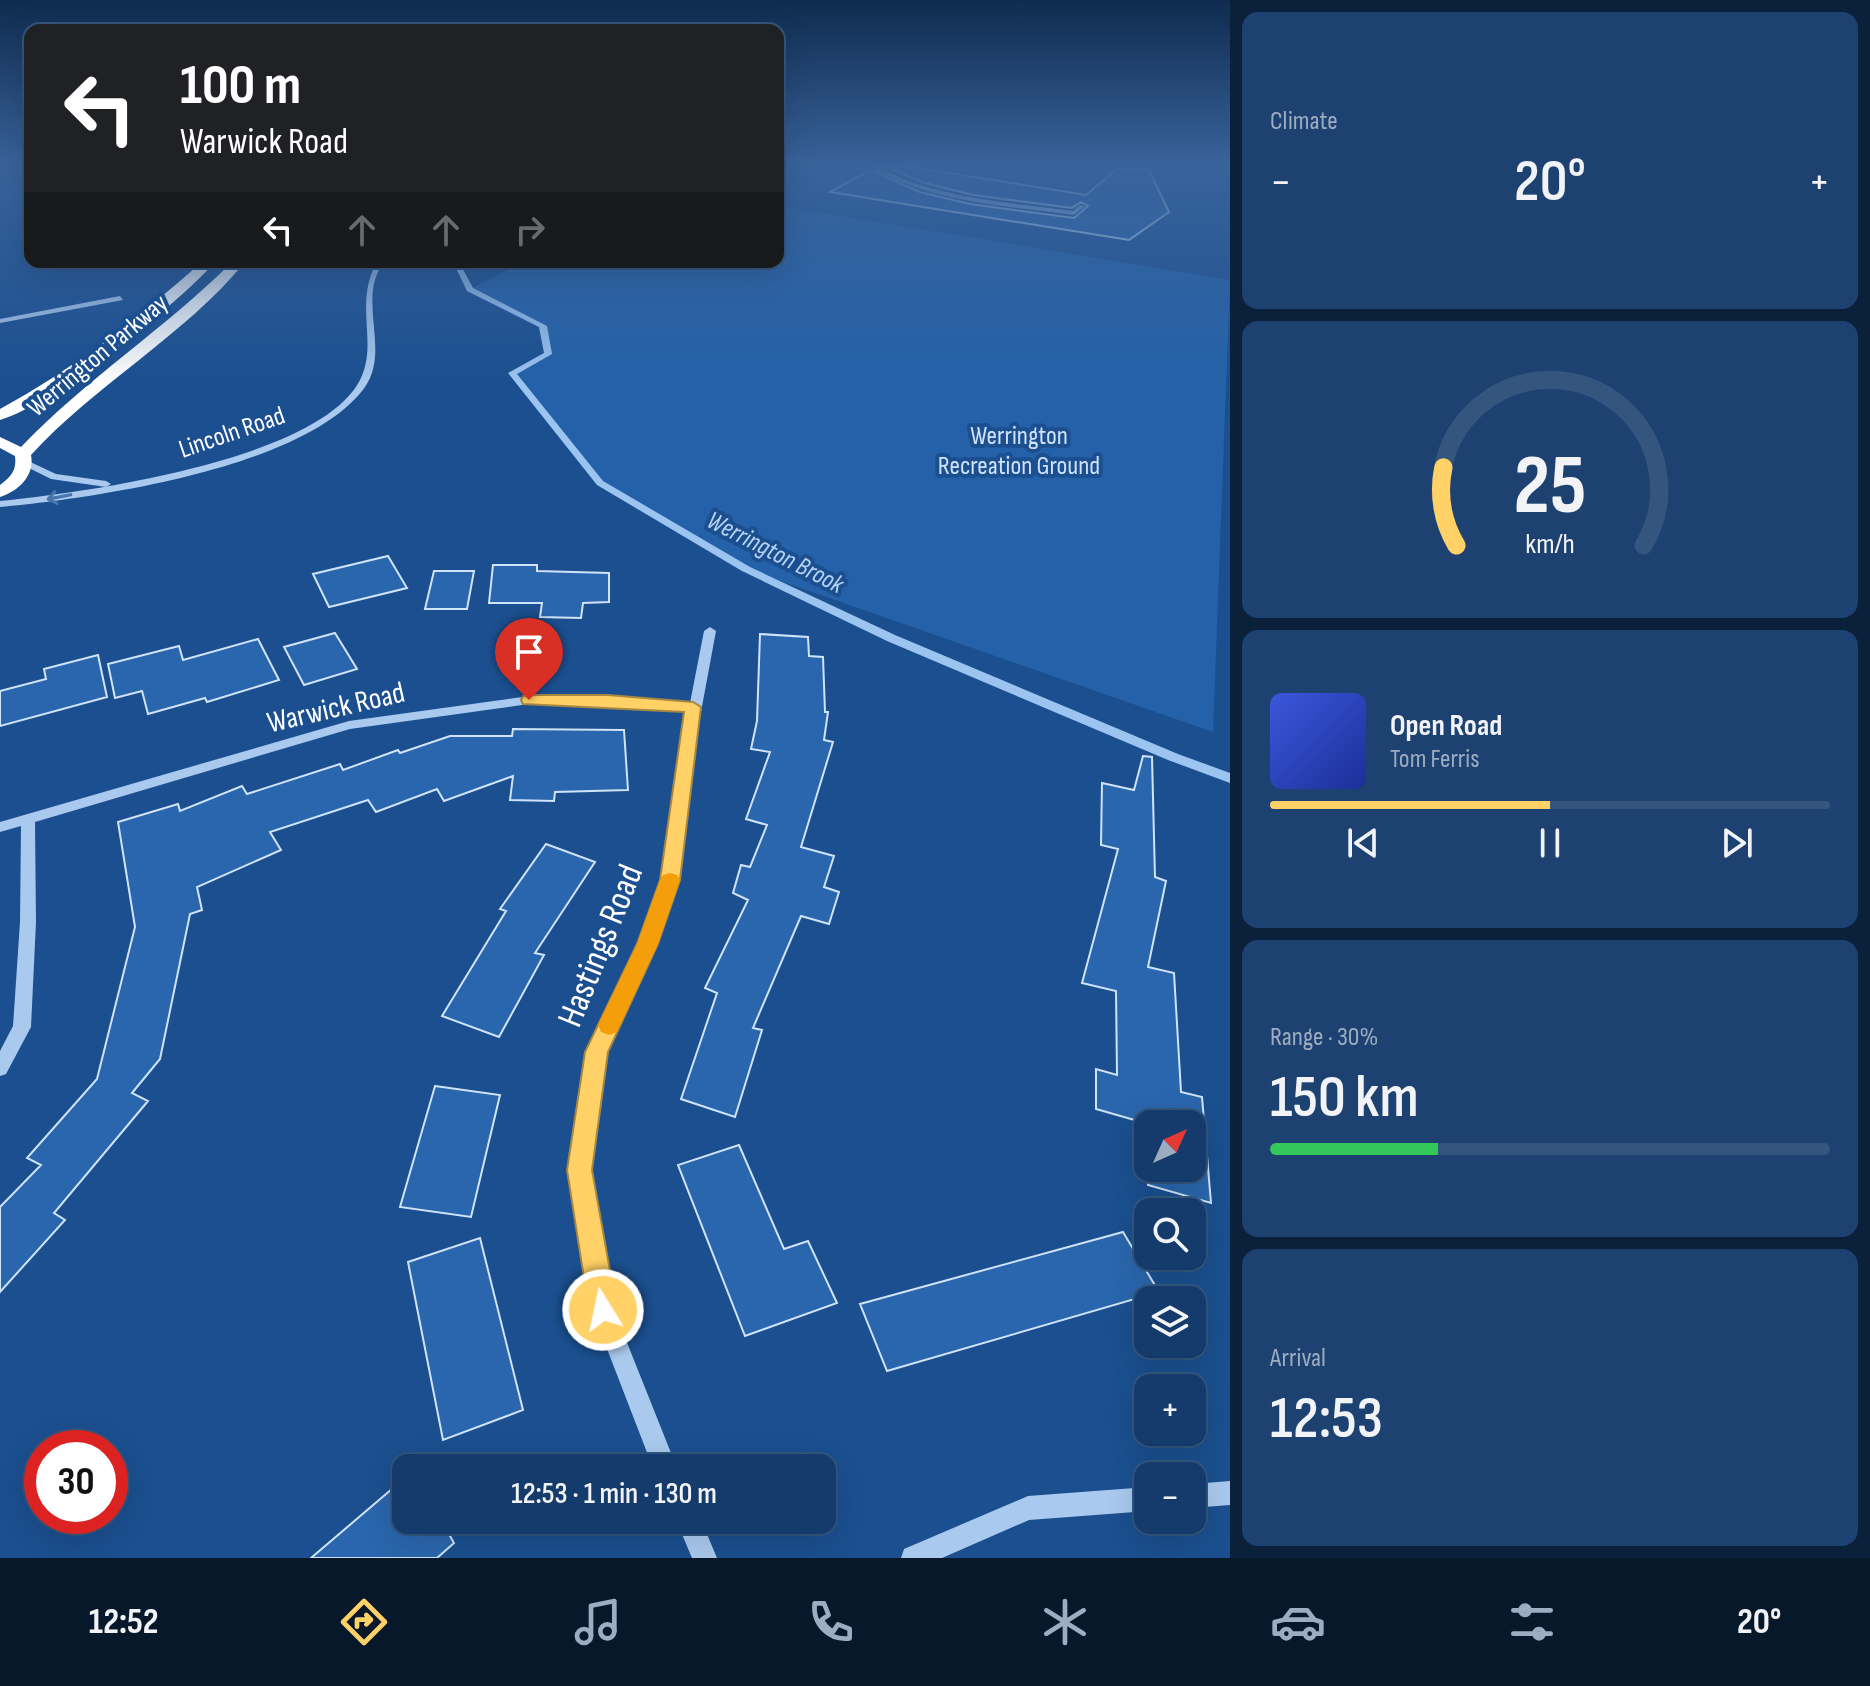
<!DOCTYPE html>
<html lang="en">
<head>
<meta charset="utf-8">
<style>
  body { margin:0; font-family:"Sofia Sans Condensed",sans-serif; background:#1d4271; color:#f1f3f6; height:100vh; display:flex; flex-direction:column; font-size:30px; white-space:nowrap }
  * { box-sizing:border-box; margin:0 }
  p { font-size:26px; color:#9dadc1 }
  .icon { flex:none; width:44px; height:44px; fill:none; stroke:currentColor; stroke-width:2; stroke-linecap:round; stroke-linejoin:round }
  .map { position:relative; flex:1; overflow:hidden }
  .sheet { display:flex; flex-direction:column; gap:12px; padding:12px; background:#0b203b; width:640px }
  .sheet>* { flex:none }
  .hud { position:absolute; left:24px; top:24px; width:760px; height:244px; border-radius:16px; box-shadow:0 8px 32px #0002,0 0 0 2px #33557e; background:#202124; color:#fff; overflow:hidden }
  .needle { width:52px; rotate:45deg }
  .buttons { position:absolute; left:1134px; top:1110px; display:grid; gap:16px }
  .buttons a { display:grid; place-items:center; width:72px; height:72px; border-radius:16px; background:#143b6b; box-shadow:0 8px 32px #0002,0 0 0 2px #33557e; font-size:40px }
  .speed { position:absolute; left:24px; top:1430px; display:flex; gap:16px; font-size:40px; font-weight:700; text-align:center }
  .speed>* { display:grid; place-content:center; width:104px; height:104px; border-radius:50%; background:#143b6b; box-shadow:0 8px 32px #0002,0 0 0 2px #33557e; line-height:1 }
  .speed .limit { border:12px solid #d22; background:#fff; color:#111 }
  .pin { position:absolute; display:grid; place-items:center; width:68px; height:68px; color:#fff; margin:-82px -34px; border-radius:50% 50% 50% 0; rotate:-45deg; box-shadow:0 0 8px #0007 }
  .pin .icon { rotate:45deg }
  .me { position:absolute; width:88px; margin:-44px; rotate:350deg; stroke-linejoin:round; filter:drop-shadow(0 0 6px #0008) }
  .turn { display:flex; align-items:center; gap:28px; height:168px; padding:0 24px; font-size:36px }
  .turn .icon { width:104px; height:104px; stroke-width:2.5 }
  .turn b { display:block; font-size:56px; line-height:68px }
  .lanes { display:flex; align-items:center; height:76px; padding:0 24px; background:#0003; justify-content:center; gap:40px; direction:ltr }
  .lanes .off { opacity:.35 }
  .big { font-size:60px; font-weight:600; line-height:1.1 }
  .sheet .card { flex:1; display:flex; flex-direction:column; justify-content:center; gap:12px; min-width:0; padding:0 28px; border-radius:16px; background:#1d4271 }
  .sheet .dial { align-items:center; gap:0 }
  .dial svg { height:208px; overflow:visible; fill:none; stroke:#33557e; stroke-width:7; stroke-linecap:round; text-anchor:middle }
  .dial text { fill:#f1f3f6; stroke:none }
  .song { display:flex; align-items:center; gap:24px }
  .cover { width:96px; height:96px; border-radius:12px; background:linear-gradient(135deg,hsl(230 70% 55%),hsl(230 70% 35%)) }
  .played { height:8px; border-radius:4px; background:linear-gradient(90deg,#ffd166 50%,#33557e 50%) }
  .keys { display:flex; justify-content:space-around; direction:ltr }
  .heat { display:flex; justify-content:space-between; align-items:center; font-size:44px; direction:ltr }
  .charge { height:12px; border-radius:6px; background:linear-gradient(90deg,#34c759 30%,#33557e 0) }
  .trip { position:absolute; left:392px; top:1454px; width:444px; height:80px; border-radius:16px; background:#143b6b; box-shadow:0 8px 32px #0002,0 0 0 2px #33557e; font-weight:600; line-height:80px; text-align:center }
  .tabs { display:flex; height:128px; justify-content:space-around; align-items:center; background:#08182b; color:#9dadc1 }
  .tabs .icon { width:56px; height:56px }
  .tabs .on { color:#ffd166 }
  .tabs b { font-size:36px; color:#f1f3f6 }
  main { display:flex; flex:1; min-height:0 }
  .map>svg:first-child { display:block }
</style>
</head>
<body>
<main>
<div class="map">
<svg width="1230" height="1558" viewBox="0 0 1230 1558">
  <rect width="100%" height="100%" fill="#1b4f8f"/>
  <path fill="#2461a8" d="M 778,206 L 1230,280 L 1213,732 L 746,569 L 600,483 L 512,373 L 548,354 L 543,326 L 470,289 L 524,262 L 778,262 Z"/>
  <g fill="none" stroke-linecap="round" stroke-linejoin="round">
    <path fill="#9cc4f0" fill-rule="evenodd" d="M 453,262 L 459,262 L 473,288 L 547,326 L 552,354 L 517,374 L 603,481 L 750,567 L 895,635 L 1178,754 L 1230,773 L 1230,783 L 1168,760 L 887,641 L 742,571 L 597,485 L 508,373 L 544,353 L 539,327 L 467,291 Z"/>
  </g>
  <path fill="#2a66ad" stroke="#cfe3fa" stroke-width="2" fill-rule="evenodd" d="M 899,165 L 1086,195 L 1118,168 L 1149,170 L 1169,212 L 1129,240 L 830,192 L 870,170 L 920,192 L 970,204 L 1074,218 L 1088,206 L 1081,202 L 1072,208 L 973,195 L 925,183 L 883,166 Z
    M 388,556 L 407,588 L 329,607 L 313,574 Z
    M 493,565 L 537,565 L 537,571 L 609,573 L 609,602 L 583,603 L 581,618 L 540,617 L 542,603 L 489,603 Z
    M 434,571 L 474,571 L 467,609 L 425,609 Z
    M 335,633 L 357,669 L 304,685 L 284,647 Z
    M 760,634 L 808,637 L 809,656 L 823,657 L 825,712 L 828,712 L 824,740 L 833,742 L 801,847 L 834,856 L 824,887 L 839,892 L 829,924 L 801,916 L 753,1028 L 762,1030 L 735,1117 L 681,1099 L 717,993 L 705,988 L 748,900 L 733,893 L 741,865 L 750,867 L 767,825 L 746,819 L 770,752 L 751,749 L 757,721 Z
    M 258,639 L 279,680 L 207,702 L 205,698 L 148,714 L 142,691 L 115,698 L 108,664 L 179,646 L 183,660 Z
    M 98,655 L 107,697 L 0,726 L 0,691 L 46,679 L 44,669 Z
    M 513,729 L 624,730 L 628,790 L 555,792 L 554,801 L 510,800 L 513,776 L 444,801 L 437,789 L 376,812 L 368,800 L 270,832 L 281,850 L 197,887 L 202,910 L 190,914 L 160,1059 L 132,1093 L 148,1101 L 54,1213 L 65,1220 L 0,1292 L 0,1207 L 41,1165 L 27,1158 L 97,1079 L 135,927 L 118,822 L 178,804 L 180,811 L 242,786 L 247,794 L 340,764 L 343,770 L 398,750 L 400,753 L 450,736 L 512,736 Z
    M 1143,756 L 1152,757 L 1155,877 L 1166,881 L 1148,967 L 1174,973 L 1181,1092 L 1202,1097 L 1211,1203 L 1148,1185 L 1145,1123 L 1096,1109 L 1096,1069 L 1117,1075 L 1116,991 L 1082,983 L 1118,849 L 1101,845 L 1102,783 L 1134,790 ZM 1148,1124 L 1192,1124 L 1192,1168 L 1148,1168 Z
    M 546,844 L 595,862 L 535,953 L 544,955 L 499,1037 L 442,1016 L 506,911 L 500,909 Z
    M 435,1086 L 500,1095 L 471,1217 L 400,1207 Z
    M 739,1145 L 784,1249 L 808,1241 L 837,1303 L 745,1336 L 678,1165 Z
    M 1123,1232 L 1159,1292 L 887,1371 L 860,1304 Z
    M 480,1238 L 523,1410 L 443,1440 L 408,1262 Z
    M 406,1477 L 406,1520 L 441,1520 L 454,1543 L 437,1558 L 311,1558 Z"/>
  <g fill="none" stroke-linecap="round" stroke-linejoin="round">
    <path fill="#a9c9ee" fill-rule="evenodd" d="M 874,165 L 880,165 L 878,167 C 937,199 1007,202 1073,211 L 1080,205 L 1085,206 L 1074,215 C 1006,206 934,202 873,169 Z
      M 377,262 L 383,262 C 378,271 374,280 373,290 C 369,322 385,358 365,387 C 307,468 95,498 0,507 L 0,501 C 84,493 319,460 360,380 C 379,343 353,304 377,262 Z
      M 120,296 L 123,300 L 0,323 L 0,319 Z
      M 26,460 L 56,474 L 106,481 L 111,484 L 106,487 L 51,479 L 23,465 L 23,461 Z
      M 710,627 L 716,631 L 688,782 L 678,880 L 655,944 L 605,1052 L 590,1170 L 614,1310 L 677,1468 L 653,1468 L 592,1310 L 570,1170 L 587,1052 L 639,944 L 662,880 L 674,782 L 688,711 L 608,704 L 529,704 L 350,729 L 35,822 L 36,922 L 31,1027 L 6,1074 L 0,1076 L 0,1051 L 13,1026 L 20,922 L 21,826 L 0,832 L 0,822 L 349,721 L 529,696 L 608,696 L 690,703 L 704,631 Z
      M 1230,1481 L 1230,1505 L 1192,1508 L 1192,1484 Z
      M 1148,1487 L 1148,1511 L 1029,1520 L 942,1558 L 901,1558 L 904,1549 L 1028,1496 Z
      M 676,1520 L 701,1520 L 717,1558 L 692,1558 Z"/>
    <path fill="#fff" fill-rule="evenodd" d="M 202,262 L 215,262 C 178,304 52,405 0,420 L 0,409 C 74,369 139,317 202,262 Z
      M 232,262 L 245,262 C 184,336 96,384 31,455 C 35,475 19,491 0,497 L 0,485 C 11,477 17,470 15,456 L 0,448 L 0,437 L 21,447 C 86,379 166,328 232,262 Z"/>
  </g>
  <defs><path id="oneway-shaft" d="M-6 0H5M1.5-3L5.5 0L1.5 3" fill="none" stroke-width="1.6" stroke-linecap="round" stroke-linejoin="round" transform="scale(2)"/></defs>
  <use stroke="#4674ac" href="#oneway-shaft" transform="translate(59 497) rotate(169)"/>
  <linearGradient id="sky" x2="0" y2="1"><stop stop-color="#0f2b4f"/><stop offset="0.43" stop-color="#39639b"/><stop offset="1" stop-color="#39639b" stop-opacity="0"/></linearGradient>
  <rect width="1230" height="383" fill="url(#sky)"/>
  <path fill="#ffd166" stroke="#a68842" stroke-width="2" d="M 529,695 L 608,695 L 693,702 L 701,707 L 680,880 L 658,944 L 608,1052 L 592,1170 L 617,1310 L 613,1320 L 603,1324 L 593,1320 L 589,1310 L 567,1170 L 585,1052 L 637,944 L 660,880 L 684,712 L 523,704 L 521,700 L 523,696 Z"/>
  <path fill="#f59e0b" d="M 670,873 L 677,875 L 680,880 L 658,944 L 617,1032 L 609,1035 L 601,1032 L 598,1025 L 637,944 L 660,880 L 663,875 Z"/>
  <g text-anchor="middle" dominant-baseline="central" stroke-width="8" stroke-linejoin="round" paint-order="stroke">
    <g font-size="26" fill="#fff" stroke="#1b4f8f">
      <text transform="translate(98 356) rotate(-40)">Werrington Parkway</text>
      <text transform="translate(232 433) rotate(-19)">Lincoln Road</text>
    </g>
    <g font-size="26" fill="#cfe3fa" stroke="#1b4f8f">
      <text x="1019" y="436">Werrington<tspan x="1019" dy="30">Recreation Ground</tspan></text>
    </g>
    <g font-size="26" font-style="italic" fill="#b5d3f5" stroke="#1b4f8f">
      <text transform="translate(775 553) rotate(27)">Werrington Brook</text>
    </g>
    <g font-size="30" fill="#fff" stroke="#1b4f8f">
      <text transform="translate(336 708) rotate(-13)">Warwick Road</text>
    </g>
    <g font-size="36" fill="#fff" stroke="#1b4f8f">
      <text transform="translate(601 946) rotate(-68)">Hastings Road</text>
    </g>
  </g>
</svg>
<div class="buttons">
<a><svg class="needle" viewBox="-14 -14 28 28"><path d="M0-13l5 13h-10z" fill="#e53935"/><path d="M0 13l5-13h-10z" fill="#9dadc1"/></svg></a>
<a><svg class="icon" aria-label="search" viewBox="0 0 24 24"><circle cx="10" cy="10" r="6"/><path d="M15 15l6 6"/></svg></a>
<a><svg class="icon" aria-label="layers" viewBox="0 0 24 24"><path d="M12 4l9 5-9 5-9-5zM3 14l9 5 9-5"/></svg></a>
<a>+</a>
<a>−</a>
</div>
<div class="speed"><div class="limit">30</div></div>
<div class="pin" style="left:529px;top:700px;background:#d93025"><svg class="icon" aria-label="arrive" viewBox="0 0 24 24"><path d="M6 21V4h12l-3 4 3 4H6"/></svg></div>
<svg class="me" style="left:603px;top:1310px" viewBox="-20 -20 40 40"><circle r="17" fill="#ffd166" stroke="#fff" stroke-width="3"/><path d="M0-11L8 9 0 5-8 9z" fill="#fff"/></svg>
<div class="trip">12:53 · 1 min · 130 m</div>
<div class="hud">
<div class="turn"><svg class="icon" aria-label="left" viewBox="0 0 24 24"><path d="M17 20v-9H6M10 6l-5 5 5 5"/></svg><div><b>100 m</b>Warwick Road</div></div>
<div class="lanes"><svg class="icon" aria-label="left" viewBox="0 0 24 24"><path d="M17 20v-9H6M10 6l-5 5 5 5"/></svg><svg class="icon off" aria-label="ahead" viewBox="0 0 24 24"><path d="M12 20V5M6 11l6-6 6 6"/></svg><svg class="icon off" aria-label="ahead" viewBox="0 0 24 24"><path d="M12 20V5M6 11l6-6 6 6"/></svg><svg class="icon off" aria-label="right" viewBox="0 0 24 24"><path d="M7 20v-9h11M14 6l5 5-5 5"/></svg></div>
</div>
</div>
<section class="sheet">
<div class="card"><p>Climate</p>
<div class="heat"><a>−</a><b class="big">20°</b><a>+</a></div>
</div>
<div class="card dial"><svg viewBox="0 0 100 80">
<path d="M14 69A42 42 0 1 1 86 69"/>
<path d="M14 69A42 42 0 0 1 9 39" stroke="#ffd166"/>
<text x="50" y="56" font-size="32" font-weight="700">25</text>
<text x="50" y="72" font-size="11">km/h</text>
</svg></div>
<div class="card">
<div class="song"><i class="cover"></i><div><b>Open Road</b><p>Tom Ferris</p></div></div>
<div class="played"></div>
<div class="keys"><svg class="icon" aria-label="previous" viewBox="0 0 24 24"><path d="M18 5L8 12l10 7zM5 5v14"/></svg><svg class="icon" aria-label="pause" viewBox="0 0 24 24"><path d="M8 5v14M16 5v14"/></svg><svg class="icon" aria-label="next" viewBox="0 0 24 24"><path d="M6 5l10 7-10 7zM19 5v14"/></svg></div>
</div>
<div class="card"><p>Range · 30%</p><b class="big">150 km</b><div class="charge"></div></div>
<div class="card"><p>Arrival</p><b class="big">12:53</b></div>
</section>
</main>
<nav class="tabs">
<b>12:52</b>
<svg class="icon on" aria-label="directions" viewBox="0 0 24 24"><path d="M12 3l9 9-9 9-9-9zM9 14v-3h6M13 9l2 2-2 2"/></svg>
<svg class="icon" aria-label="music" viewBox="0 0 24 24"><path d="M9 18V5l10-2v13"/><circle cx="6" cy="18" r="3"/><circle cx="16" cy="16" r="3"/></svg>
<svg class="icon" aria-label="phone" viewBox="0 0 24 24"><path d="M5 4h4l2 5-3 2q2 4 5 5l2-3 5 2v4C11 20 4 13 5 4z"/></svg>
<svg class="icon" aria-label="climate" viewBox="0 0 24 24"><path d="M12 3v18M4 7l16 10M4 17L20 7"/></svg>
<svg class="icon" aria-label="car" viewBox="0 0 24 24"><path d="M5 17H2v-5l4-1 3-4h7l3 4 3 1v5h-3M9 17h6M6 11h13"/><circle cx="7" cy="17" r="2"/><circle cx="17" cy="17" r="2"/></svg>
<svg class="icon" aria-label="filters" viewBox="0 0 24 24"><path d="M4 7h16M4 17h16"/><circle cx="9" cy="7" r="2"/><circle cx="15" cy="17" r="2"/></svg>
<b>20°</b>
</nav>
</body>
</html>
